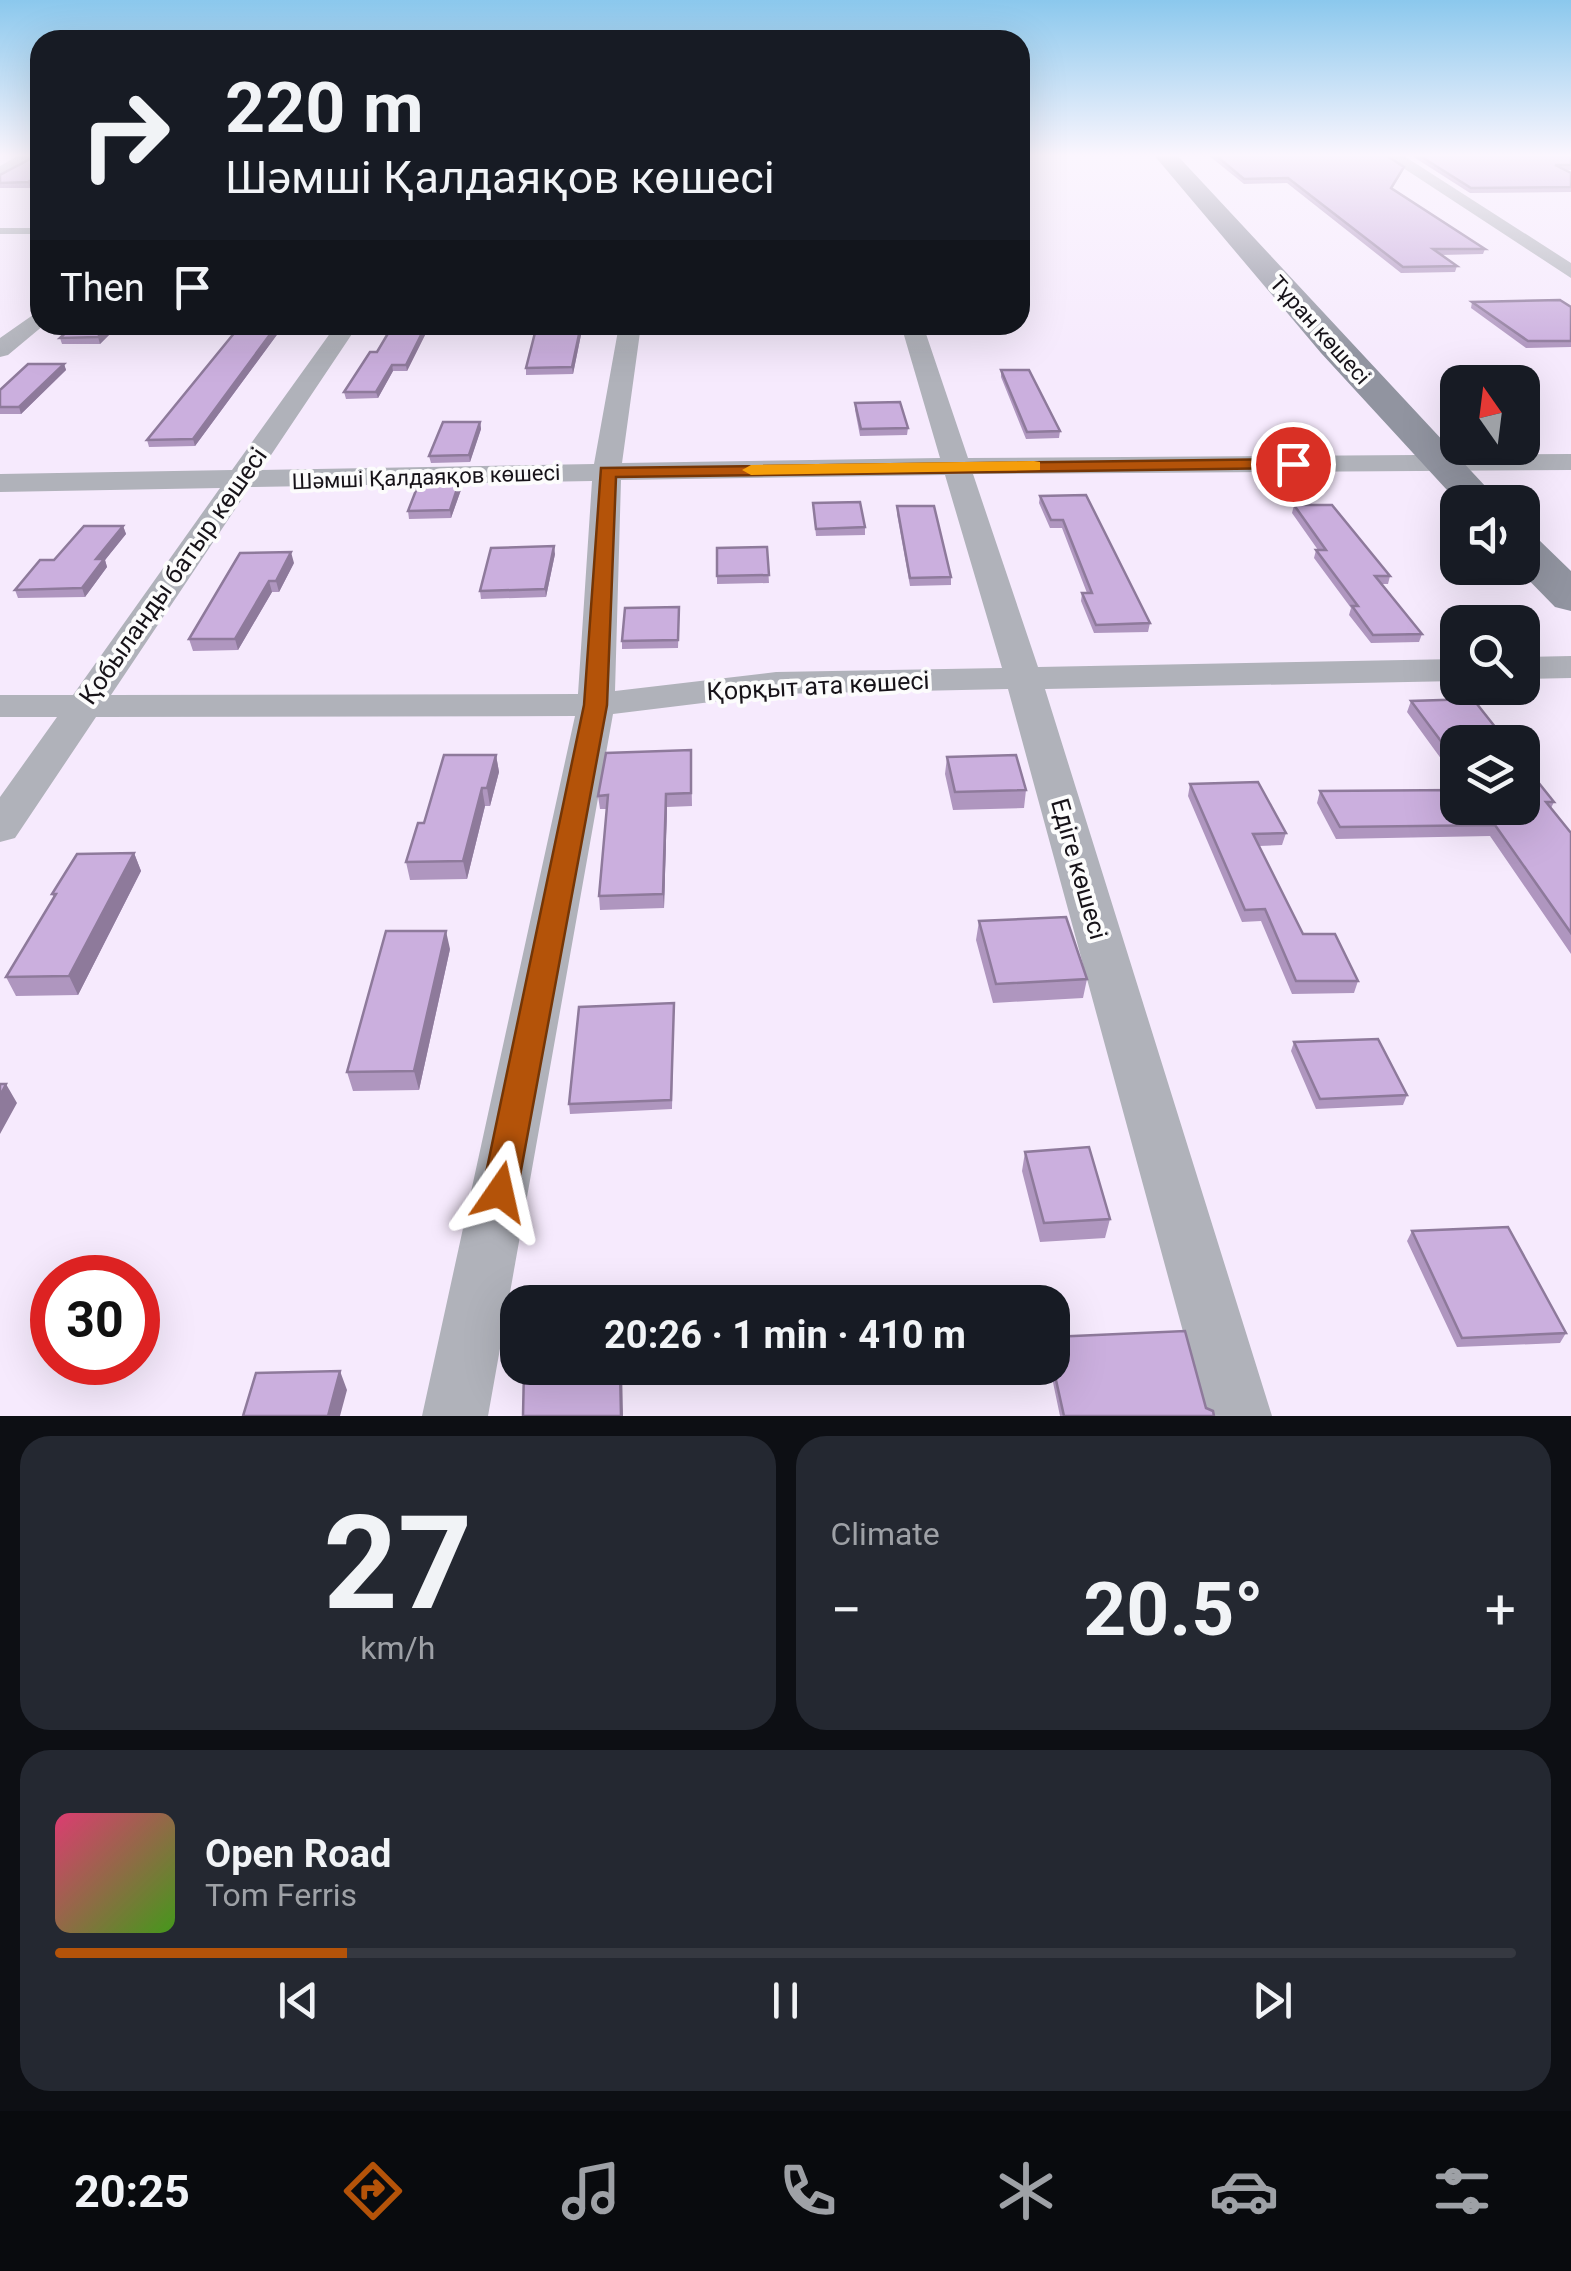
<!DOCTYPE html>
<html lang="en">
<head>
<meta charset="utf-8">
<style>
  body { margin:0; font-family:Roboto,sans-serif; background:#242831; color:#f1f3f6; height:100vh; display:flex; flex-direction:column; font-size:38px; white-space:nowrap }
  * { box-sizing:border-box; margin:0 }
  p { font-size:32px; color:#9ea1a6 }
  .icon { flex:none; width:55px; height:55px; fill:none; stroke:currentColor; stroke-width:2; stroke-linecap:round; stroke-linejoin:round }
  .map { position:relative; height:1416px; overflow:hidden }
  .details { display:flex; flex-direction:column; gap:20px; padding:20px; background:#0d0f14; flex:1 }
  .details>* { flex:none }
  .top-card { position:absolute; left:30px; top:30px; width:1000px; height:305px; border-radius:30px; box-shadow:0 10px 40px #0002; background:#171b24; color:#f1f3f6; overflow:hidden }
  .needle { width:65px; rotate:346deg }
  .fabs { position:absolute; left:1440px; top:365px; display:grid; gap:20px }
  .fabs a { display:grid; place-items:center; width:100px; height:100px; border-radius:20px; background:#171b24; box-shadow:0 10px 40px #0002; font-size:50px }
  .speed { position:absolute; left:30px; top:1255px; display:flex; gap:20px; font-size:50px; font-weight:700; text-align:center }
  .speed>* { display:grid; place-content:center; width:130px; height:130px; border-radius:50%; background:#171b24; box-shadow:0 10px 40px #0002; line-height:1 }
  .speed .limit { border:15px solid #d22; background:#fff; color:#111 }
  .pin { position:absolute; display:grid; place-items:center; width:85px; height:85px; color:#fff; margin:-42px; border:5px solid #fff; border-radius:50%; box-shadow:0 2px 10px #0007 }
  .me { position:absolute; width:110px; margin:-55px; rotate:11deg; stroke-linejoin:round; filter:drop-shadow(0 0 8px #0008) }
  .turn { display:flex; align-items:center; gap:35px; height:210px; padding:0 30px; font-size:45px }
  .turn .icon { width:130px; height:130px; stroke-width:2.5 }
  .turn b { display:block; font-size:70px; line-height:85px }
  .then { display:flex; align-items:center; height:95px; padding:0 30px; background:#0003; gap:20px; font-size:38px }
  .big { font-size:75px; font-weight:700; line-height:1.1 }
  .details .widget { flex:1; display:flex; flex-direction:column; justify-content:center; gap:15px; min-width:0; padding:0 35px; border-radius:30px; background:#242831 }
  .details .dial { align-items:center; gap:0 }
  .dial b { font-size:130px; line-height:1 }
  .song { display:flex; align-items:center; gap:30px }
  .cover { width:120px; height:120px; border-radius:15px; background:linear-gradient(135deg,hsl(340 70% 55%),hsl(100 70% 35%)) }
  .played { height:10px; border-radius:5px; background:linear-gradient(90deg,#b45309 20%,#363941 20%) }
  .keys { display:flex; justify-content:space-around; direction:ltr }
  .heat { display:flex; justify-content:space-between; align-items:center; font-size:55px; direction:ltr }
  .details .tiles { flex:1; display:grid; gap:20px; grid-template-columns:1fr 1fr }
  .widget:last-child { grid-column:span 2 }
  .trip { position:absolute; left:500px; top:1285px; width:570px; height:100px; border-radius:30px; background:#171b24; box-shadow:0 10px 40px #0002; font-weight:700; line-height:100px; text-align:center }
  .tab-bar { display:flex; height:160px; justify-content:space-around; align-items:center; background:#090b0e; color:#9ea1a6 }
  .tab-bar .icon { width:70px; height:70px }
  .tab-bar .selected { color:#b45309 }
  .tab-bar b { font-size:45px; color:#f1f3f6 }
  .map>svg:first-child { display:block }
</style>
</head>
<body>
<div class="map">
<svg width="1571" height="1416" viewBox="0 0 1571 1416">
  <rect width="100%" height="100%" fill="#f6eafd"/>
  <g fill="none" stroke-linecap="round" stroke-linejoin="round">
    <path fill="#b0b2ba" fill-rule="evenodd" d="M 0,228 L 40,228 L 40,234 L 0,234 Z"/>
    <path fill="#b0b2ba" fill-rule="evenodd" d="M 21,154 L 40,155 L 0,178 L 0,166 Z
      M 1382,154 L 1401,154 L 1571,263 L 1571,278 Z
      M 40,310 L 40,325 L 44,325 L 8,355 L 0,357 L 0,338 Z
      M 336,325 L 358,325 L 261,470 L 594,464 L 619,325 L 641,325 L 622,463 L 940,458 L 901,325 L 923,325 L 968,458 L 1571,454 L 1571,470 L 973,474 L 1038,667 L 1458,659 L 1458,681 L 1045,689 L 1272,1416 L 1206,1416 L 1008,689 L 776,694 L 613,714 L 488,1416 L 422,1416 L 575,716 L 96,717 L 15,838 L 0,842 L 0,797 L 57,717 L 0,717 L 0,695 L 73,695 L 220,488 L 0,492 L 0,474 L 232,470 ZM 945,475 L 1002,668 L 776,672 L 615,691 L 621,480 ZM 592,481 L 578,694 L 111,695 L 250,487 Z
      M 1571,656 L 1571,678 L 1522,679 L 1522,657 Z"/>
    <path fill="#9194a0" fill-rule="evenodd" d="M 1153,154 L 1176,154 L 1500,502 L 1458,502 L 1321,353 Z
      M 1522,534 L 1537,538 L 1571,571 L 1571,611 L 1555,607 L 1517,568 L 1522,568 Z"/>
  </g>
  <path fill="#af96bf" d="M 1207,154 L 1384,154 L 1402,172 L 1392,189 L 1485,249 L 1483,254 L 1441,255 L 1457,266 L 1455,272 L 1401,273 L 1287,183 L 1244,184 Z
    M 1409,154 L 1571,154 L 1571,170 L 1565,170 L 1571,173 L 1571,192 L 1470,193 Z
    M 40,158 L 40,181 L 30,188 L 0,188 L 0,175 Z
    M 1472,302 L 1571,307 L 1571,347 L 1526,348 L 1471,308 Z
    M 119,325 L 100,344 L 62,344 L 60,338 Z
    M 393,325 L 430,325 L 407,371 L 393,371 L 378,398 L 346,399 L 344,392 L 377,352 Z
    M 537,325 L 583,325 L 573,374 L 526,375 L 526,368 Z
    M 279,332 L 195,446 L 149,447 L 147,440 Z
    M 64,364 L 66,370 L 21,414 L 0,414 L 0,390 Z
    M 1001,370 L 1060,431 L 1059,438 L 1026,439 L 1001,377 Z
    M 855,403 L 908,428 L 907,435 L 860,436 L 855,410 Z
    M 480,422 L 481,429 L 470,462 L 431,463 L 429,456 Z
    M 462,487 L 451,518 L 409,519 L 408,511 Z
    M 1086,495 L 1150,623 L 1148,632 L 1094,633 L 1081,601 L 1082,593 L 1087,593 L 1062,528 L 1050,528 L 1039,503 L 1040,496 Z
    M 813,503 L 865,527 L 865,535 L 816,536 Z
    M 1294,505 L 1390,576 L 1388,584 L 1382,584 L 1422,634 L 1419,642 L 1371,643 L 1349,615 L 1351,608 L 1314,558 L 1316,550 L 1318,550 L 1292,513 Z
    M 897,506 L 951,577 L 951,585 L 910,586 L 897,514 Z
    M 123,526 L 126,534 L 105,560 L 107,567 L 85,597 L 18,598 L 15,590 L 54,560 Z
    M 767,547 L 769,583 L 717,584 L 717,548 Z
    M 555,554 L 546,597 L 481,599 L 480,591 Z
    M 294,563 L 279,592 L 272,592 L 238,650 L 193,651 L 189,639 Z
    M 679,615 L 678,648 L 622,649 L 622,641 Z
    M 1411,701 L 1458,742 L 1458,782 L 1407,712 Z
    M 691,750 L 692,806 L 667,807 L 664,908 L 600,910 L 599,896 L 607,809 L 600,809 L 598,796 Z
    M 496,755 L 499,772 L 490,806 L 485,806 L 467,879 L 410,880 L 406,862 L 424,823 Z
    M 947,757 L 1026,790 L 1024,808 L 953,810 L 945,774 Z
    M 1522,762 L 1554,802 L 1551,808 L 1571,833 L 1571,954 L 1490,836 L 1336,839 L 1317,803 L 1320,791 L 1458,808 Z
    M 1190,784 L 1286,833 L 1282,845 L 1259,846 L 1303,934 L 1358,981 L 1354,993 L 1292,994 L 1261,921 L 1242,922 L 1188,796 Z
    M 134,853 L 141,871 L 78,995 L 16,996 L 6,977 L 54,898 L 52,894 Z
    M 979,921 L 1087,979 L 1083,998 L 993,1003 L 976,940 Z
    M 450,949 L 419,1090 L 353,1091 L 347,1072 Z
    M 674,1003 L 672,1109 L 570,1114 L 569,1104 Z
    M 1294,1042 L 1407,1095 L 1403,1105 L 1316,1109 L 1291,1051 Z
    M 1025,1152 L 1110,1219 L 1105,1238 L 1040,1242 L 1022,1171 Z
    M 1412,1231 L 1566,1333 L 1560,1343 L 1457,1347 L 1407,1241 Z
    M 1052,1337 L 1206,1408 L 1214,1416 L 1060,1416 L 1050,1368 L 1052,1368 Z"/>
  <path fill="#8e7a9b" d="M 40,175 L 40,181 L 30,188 L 28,182 Z
    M 111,325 L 119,325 L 100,344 L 98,337 Z
    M 277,325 L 279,332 L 195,446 L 193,439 Z
    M 426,325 L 430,325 L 407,371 L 406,365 Z
    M 581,325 L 583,325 L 573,374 L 572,367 Z
    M 64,364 L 66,370 L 21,414 L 19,407 Z
    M 392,365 L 393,371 L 378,398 L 376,392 Z
    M 480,422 L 481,429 L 470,462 L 469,455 Z
    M 460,480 L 462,487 L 451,518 L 450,510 Z
    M 123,526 L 126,534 L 105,560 L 107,567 L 85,597 L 82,588 L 96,559 Z
    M 554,546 L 555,554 L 546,597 L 545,589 Z
    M 291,552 L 294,563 L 279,592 L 276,581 Z
    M 269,581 L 272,592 L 238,650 L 235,639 Z
    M 496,755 L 499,772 L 490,806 L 487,788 Z
    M 482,788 L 485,806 L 467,879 L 463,861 Z
    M 666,794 L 667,807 L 664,908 L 663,894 Z
    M 134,853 L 141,871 L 78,995 L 69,976 Z
    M 446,931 L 450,949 L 419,1090 L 414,1071 Z
    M 6,1084 L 17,1103 L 0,1134 L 0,1096 Z
    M 620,1368 L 622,1368 L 623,1416 L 621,1416 Z
    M 340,1371 L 347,1390 L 340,1416 L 328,1416 Z"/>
  <path fill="#cbafde" stroke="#8e7a9b" stroke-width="2.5" d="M 1214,154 L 1384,154 L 1404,167 L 1391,188 L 1485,249 L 1433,249 L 1457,266 L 1403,267 L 1288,178 L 1244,179 Z
    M 1417,154 L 1571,154 L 1571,165 L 1555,165 L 1571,173 L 1571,187 L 1471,188 Z
    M 32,158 L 40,158 L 40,175 L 28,182 L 0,183 L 0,175 Z
    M 1560,300 L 1571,307 L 1571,341 L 1528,341 L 1472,302 Z
    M 74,325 L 111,325 L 98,337 L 60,338 Z
    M 277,325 L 193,439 L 147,440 L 240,326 Z
    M 393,325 L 426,325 L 406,365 L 392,365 L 376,392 L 344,392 L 370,352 L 377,352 Z
    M 537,325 L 581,325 L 572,367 L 526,368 Z
    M 28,364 L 64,364 L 19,407 L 0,407 L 0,390 Z
    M 1001,370 L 1029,370 L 1060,431 L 1027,432 Z
    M 900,402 L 908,428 L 861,429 L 855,403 Z
    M 443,422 L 480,422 L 469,455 L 429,456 Z
    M 420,480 L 460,480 L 450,510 L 408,511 Z
    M 1086,495 L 1150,623 L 1096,625 L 1082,593 L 1092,593 L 1063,520 L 1051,520 L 1040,496 Z
    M 860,502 L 865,527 L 816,529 L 813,503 Z
    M 1294,505 L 1332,505 L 1390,576 L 1375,576 L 1422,634 L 1373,635 L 1352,606 L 1358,606 L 1316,550 L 1326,550 Z
    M 897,506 L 934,506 L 951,577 L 910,578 Z
    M 84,526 L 123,526 L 96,559 L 104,559 L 82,588 L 15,590 L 40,560 L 54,560 Z
    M 554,546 L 545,589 L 480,591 L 491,548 Z
    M 767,547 L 769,575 L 717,576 L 717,548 Z
    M 291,552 L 276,581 L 269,581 L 235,639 L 189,639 L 240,553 Z
    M 679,607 L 678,640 L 622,641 L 625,608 Z
    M 1473,699 L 1507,742 L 1458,742 L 1458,764 L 1411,701 Z
    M 691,750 L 691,793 L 666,794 L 663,894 L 599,896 L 608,795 L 598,796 L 606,753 Z
    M 444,755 L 496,755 L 487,788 L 482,788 L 463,861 L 406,862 L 418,823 L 424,823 Z
    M 1016,755 L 1026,790 L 955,792 L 947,757 Z
    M 1522,762 L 1554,802 L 1546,802 L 1571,833 L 1571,933 L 1495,825 L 1340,827 L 1320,791 L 1458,790 L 1458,808 L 1522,808 Z
    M 1258,782 L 1286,833 L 1253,834 L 1303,934 L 1335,934 L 1358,981 L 1296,981 L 1265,909 L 1245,910 L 1190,784 Z
    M 134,853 L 69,976 L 6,977 L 56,894 L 52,894 L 77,854 Z
    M 1066,917 L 1087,979 L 996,984 L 979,921 Z
    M 386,931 L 446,931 L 414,1071 L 347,1072 Z
    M 674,1003 L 671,1100 L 569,1104 L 579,1007 Z
    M 1378,1039 L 1407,1095 L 1320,1099 L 1294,1042 Z
    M 0,1084 L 6,1084 L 0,1096 Z
    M 1089,1147 L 1110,1219 L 1044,1223 L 1025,1152 Z
    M 1508,1227 L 1566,1333 L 1462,1338 L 1412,1231 Z
    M 1185,1331 L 1206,1408 L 1213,1411 L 1214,1416 L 1064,1416 L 1052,1362 L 1052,1337 Z
    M 524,1368 L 620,1368 L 621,1416 L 523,1416 Z
    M 340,1371 L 328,1416 L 243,1416 L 256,1373 Z"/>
  <linearGradient id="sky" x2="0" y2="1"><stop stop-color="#8bc8ed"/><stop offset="0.44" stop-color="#fbf6fe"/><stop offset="1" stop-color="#fbf6fe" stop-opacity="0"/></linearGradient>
  <rect width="1571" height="353" fill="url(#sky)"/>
  <path fill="#b45309" stroke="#753606" stroke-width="2.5" d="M 1293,459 L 1301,464 L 1299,468 L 616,477 L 607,705 L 517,1192 L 512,1202 L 500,1207 L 487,1202 L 482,1192 L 584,705 L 601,468 Z"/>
  <path fill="#f59e0b" d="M 1034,461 L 1040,462 L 1040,470 L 751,475 L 742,470 L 751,465 Z"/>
  <g text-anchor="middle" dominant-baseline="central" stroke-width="8" stroke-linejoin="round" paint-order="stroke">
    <g font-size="22" fill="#171319" stroke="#fcfcfc">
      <text transform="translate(1320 330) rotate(48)">Тұран көшесі</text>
      <text transform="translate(426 477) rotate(-2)">Шәмші Қалдаяқов көшесі</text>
    </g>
    <g font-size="25" fill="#171319" stroke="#fcfcfc">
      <text transform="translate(173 576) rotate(-55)">Қобыланды батыр көшесі</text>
      <text transform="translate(818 686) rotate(-3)">Қорқыт ата көшесі</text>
      <text transform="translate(1079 869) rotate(74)">Едіге көшесі</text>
    </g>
  </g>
</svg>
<div class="fabs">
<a><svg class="needle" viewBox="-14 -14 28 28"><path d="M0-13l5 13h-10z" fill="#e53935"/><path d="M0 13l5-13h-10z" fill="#9ea1a6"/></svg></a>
<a><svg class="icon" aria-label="sound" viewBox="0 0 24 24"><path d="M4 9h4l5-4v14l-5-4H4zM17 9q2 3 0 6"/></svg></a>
<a><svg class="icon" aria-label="search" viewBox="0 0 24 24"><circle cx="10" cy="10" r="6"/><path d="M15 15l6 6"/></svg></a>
<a><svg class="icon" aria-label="layers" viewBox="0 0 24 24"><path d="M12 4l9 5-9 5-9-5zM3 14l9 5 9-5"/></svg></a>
</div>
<div class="speed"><div class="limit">30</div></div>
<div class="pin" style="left:1293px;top:464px;background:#d93025"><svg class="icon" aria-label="arrive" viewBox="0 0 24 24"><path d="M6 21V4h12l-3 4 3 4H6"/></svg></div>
<svg class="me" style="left:500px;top:1192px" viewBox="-20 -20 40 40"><path d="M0-17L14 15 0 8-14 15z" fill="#b45309" stroke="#fff" stroke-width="4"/></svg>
<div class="trip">20:26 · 1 min · 410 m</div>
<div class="top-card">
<div class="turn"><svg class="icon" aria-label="right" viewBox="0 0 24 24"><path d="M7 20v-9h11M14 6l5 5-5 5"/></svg><div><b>220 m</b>Шәмші Қалдаяқов көшесі</div></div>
<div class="then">Then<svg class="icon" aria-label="arrive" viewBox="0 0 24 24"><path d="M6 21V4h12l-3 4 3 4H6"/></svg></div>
</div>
</div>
<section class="details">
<div class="tiles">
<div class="widget dial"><b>27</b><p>km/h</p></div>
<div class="widget"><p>Climate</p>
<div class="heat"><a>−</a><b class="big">20.5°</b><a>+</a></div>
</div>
<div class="widget">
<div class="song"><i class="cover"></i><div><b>Open Road</b><p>Tom Ferris</p></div></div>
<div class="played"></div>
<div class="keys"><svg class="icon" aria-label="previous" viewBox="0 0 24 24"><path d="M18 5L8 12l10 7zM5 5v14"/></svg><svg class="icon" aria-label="pause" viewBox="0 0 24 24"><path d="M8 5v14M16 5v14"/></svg><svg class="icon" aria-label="next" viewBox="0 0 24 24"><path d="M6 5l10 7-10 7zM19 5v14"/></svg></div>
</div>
</div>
</section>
<nav class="tab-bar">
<b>20:25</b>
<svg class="icon selected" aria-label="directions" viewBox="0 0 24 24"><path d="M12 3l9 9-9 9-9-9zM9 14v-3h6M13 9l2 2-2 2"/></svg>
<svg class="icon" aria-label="music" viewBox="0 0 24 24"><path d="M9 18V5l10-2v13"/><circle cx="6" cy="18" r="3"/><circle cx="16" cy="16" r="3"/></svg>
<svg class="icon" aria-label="phone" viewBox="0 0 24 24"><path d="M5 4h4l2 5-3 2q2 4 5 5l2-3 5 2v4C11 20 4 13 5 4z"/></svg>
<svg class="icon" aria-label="climate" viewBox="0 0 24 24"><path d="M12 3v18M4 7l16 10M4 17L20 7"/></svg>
<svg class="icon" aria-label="car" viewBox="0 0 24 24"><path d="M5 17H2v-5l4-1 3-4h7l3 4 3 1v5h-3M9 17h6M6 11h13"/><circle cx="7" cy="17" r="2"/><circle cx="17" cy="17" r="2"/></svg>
<svg class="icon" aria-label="filters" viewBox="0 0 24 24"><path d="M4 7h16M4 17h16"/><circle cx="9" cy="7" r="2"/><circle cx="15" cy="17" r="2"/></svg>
</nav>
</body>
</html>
